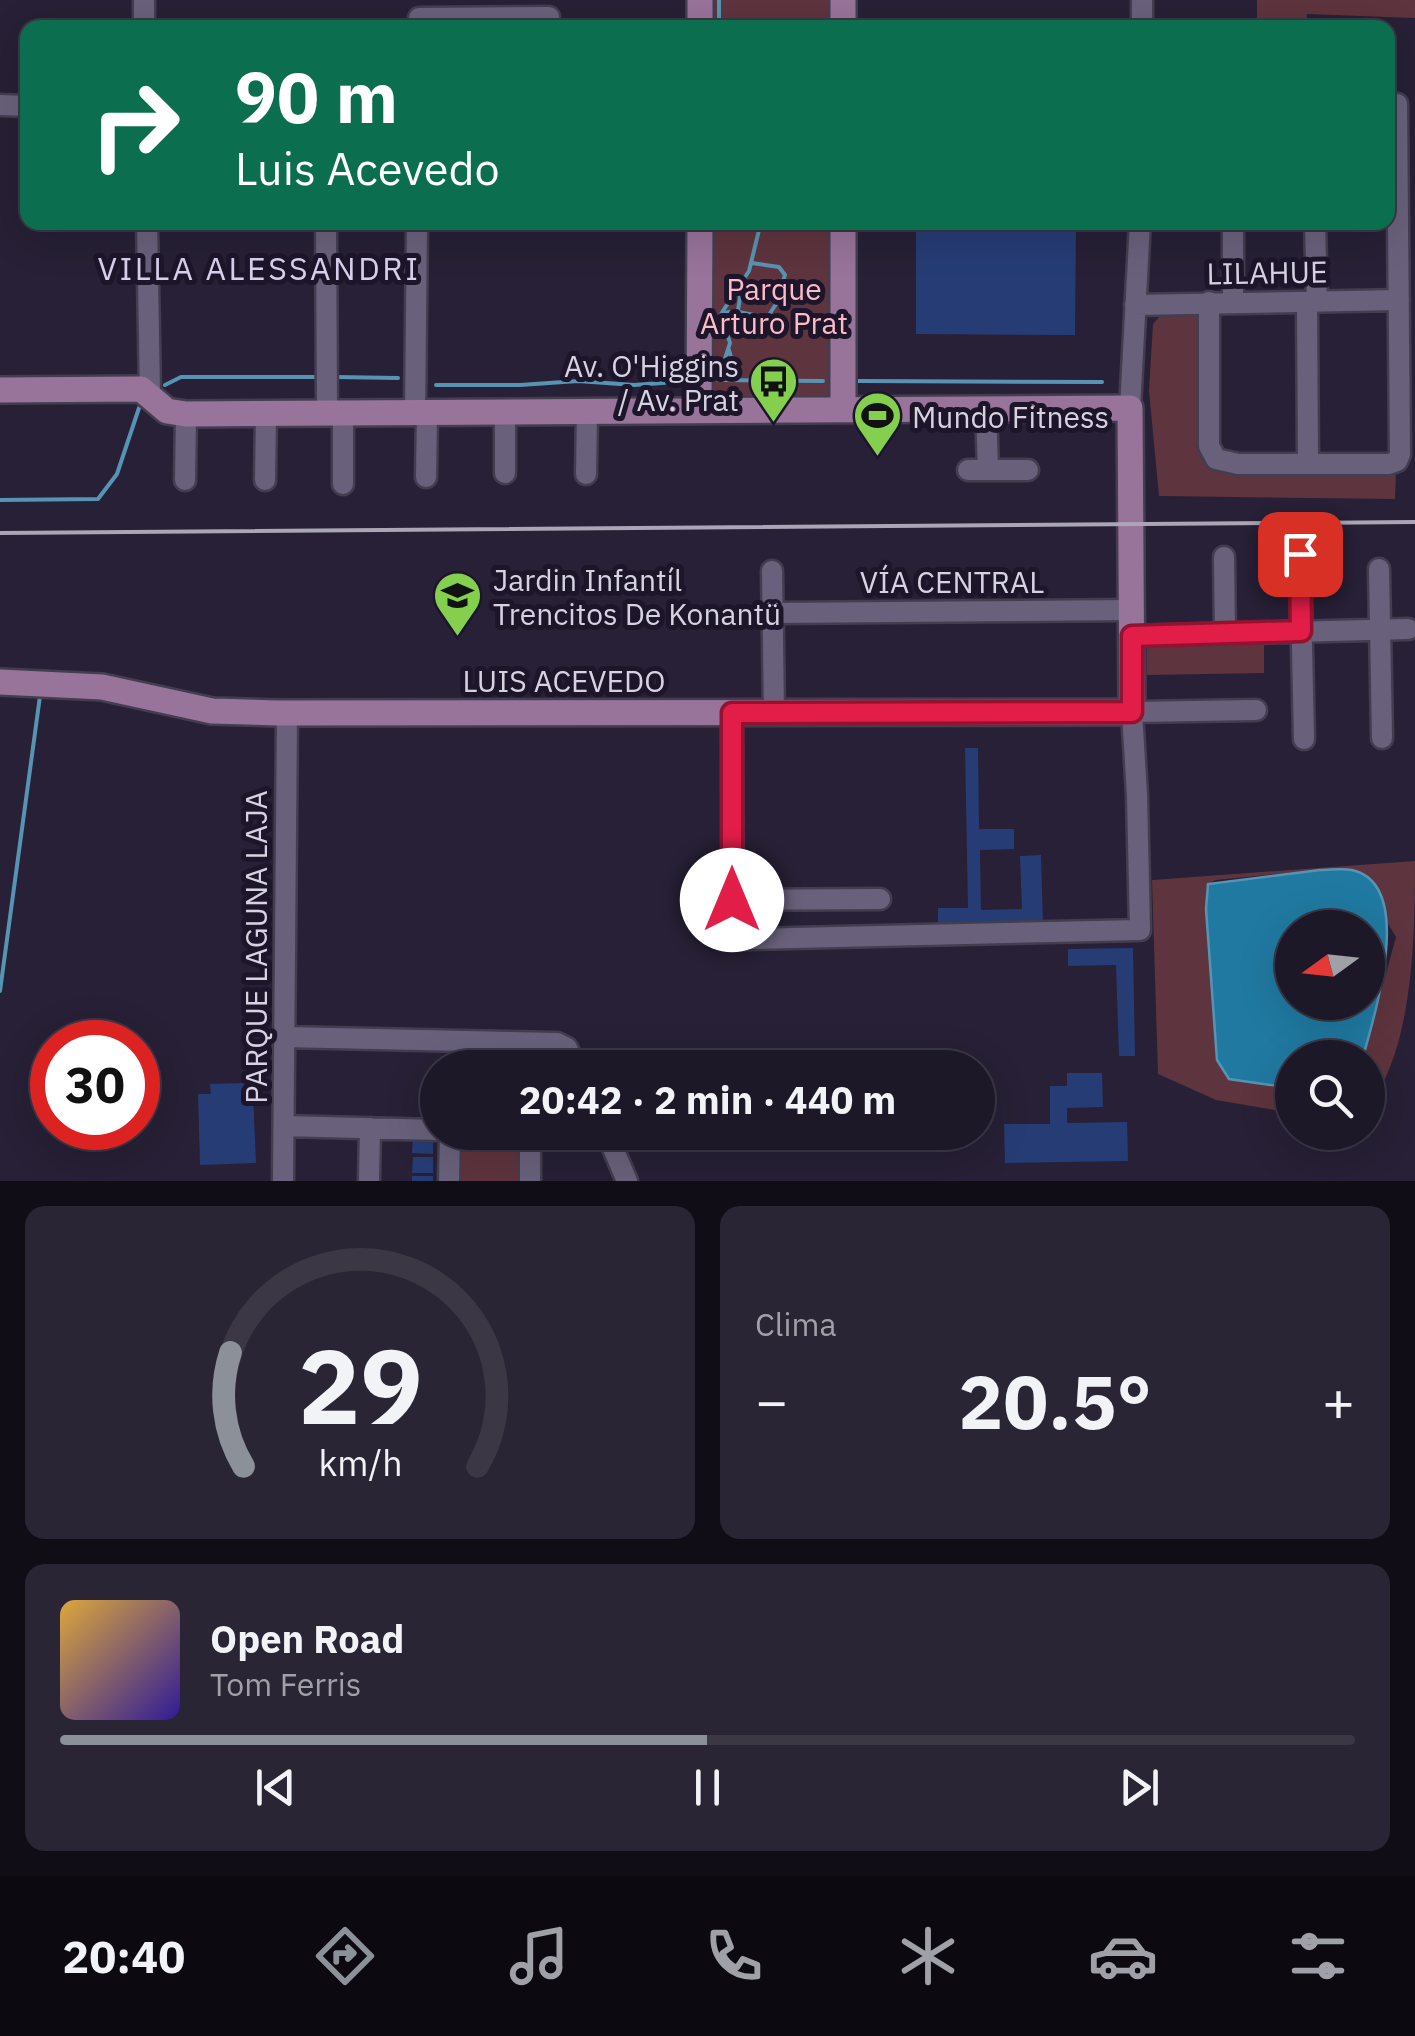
<!DOCTYPE html>
<html lang="es">
<head>
<meta charset="utf-8">
<style>
  body { margin:0; font-family:"IBM Plex Sans",sans-serif; background:#2a2534; color:#f1f3f6; height:100vh; display:flex; flex-direction:column; font-size:38px; white-space:nowrap }
  * { box-sizing:border-box; margin:0 }
  p { font-size:32px; color:#a0a0a8 }
  .icon { flex:none; width:55px; height:55px; fill:none; stroke:currentColor; stroke-width:2; stroke-linecap:round; stroke-linejoin:round }
  .map { position:relative; height:1181px; overflow:hidden }
  .drawer { display:flex; flex-direction:column; gap:25px; padding:25px; background:#100d16; flex:1 }
  .drawer>* { flex:none }
  .banner { position:absolute; left:20px; top:20px; width:1375px; height:210px; border-radius:20px; box-shadow:0 10px 40px #0002,0 0 0 2px #3b3745; background:#0b6e4f; color:#fff; overflow:hidden }
  .needle { width:65px; rotate:255deg }
  .buttons { position:absolute; left:1275px; top:910px; display:grid; gap:20px }
  .buttons a { display:grid; place-items:center; width:110px; height:110px; border-radius:50%; background:#1d1828; box-shadow:0 10px 40px #0002,0 0 0 2px #3b3745; font-size:50px }
  .speed { position:absolute; left:30px; top:1020px; display:flex; gap:20px; font-size:50px; font-weight:700; text-align:center }
  .speed>* { display:grid; place-content:center; width:130px; height:130px; border-radius:50%; background:#1d1828; box-shadow:0 10px 40px #0002,0 0 0 2px #3b3745; line-height:1 }
  .speed .limit { border:15px solid #d22; background:#fff; color:#111 }
  .pin { position:absolute; display:grid; place-items:center; width:85px; height:85px; color:#fff; margin:-42px; border-radius:20px; box-shadow:0 5px 15px #0006 }
  .me { position:absolute; width:110px; margin:-55px; rotate:0deg; stroke-linejoin:round; filter:drop-shadow(0 0 8px #0008) }
  .turn { display:flex; align-items:center; gap:35px; height:210px; padding:0 50px; font-size:45px }
  .turn .icon { width:130px; height:130px; stroke-width:2.5 }
  .turn b { display:block; font-size:70px; line-height:85px }
  .big { font-size:75px; font-weight:700; line-height:1.1 }
  .drawer .tile { flex:1; display:flex; flex-direction:column; justify-content:center; gap:15px; min-width:0; padding:0 35px; border-radius:20px; background:#2a2534 }
  .drawer .dial { align-items:center; gap:0 }
  .dial svg { height:260px; overflow:visible; fill:none; stroke:#3b3745; stroke-width:7; stroke-linecap:round; text-anchor:middle }
  .dial text { fill:#f1f3f6; stroke:none }
  .song { display:flex; align-items:center; gap:30px }
  .cover { width:120px; height:120px; border-radius:15px; background:linear-gradient(135deg,hsl(40 70% 55%),hsl(250 70% 35%)) }
  .played { height:10px; border-radius:5px; background:linear-gradient(90deg,#8c9099 50%,#3b3745 50%) }
  .keys { display:flex; justify-content:space-around; direction:ltr }
  .heat { display:flex; justify-content:space-between; align-items:center; font-size:55px; direction:ltr }
  .drawer .tiles { flex:1; display:grid; gap:25px; grid-template-columns:1fr 1fr }
  .tile:last-child { grid-column:span 2 }
  .trip { position:absolute; left:420px; top:1050px; width:575px; height:100px; border-radius:50px; background:#1d1828; box-shadow:0 10px 40px #0002,0 0 0 2px #3b3745; font-weight:700; line-height:100px; text-align:center }
  .dock { display:flex; height:160px; justify-content:space-around; align-items:center; background:#0c0a10; color:#a0a0a8 }
  .dock .icon { width:70px; height:70px }
  .dock .active { color:#8c9099 }
  .dock b { font-size:45px; color:#f1f3f6 }
  .map>svg:first-child { display:block }
</style>
</head>
<body>
<div class="map">
<svg width="1415" height="1181" viewBox="0 0 1415 1181">
  <rect width="100%" height="100%" fill="#272036"/>
  <path fill="#5e343e" d="M 712,0 L 836,0 L 836,27 L 712,27 Z
    M 1257,0 L 1415,0 L 1415,18 L 1307,14 L 1306,27 L 1257,27 Z
    M 712,223 L 836,223 L 833,394 L 826,397 L 728,397 L 717,396 L 711,390 Z
    M 1195,315 L 1203,320 L 1198,450 L 1206,465 L 1219,472 L 1396,471 L 1395,499 L 1159,496 L 1149,391 L 1153,324 L 1160,316 Z
    M 1264,639 L 1264,673 L 1147,675 L 1147,645 Z
    M 1415,861 C 1415,934 1414,1048 1368,1107 L 1368,1058 L 1363,1057 L 1396,937 L 1355,870 L 1320,870 L 1216,880 L 1208,884 L 1206,909 L 1217,1060 L 1229,1079 L 1292,1088 L 1292,1113 L 1216,1100 L 1158,1074 L 1152,880 Z
    M 454,1143 L 526,1144 L 525,1181 L 454,1181 Z"/>
  <path fill="#2079a1" stroke="#5794b4" stroke-width="2.5" fill-rule="evenodd" d="M 1320,870 C 1330,870 1342,868 1352,870 C 1415,884 1376,1010 1363,1057 L 1292,1058 L 1292,1088 L 1229,1079 L 1217,1060 L 1206,909 L 1208,884 ZM 1292,928 L 1368,928 L 1368,1002 L 1292,1002 Z"/>
  <g fill="none" stroke-linecap="round" stroke-linejoin="round">
    <path stroke="#5794b4" stroke-width="4" d="M 719,28 L 719,0
      M 761,222 L 749,271 L 721,314 L 730,343 L 718,380 L 823,381
      M 738,310 L 742,285
      M 722,314 C 739,307 752,319 769,315 L 776,304 L 785,275 L 779,267 L 752,263
      M 729,350 L 737,379
      M 335,377 L 398,378
      M 857,381 L 1102,382
      M 165,385 L 181,377 L 318,377
      M 436,385 L 520,385 L 578,381 L 634,385 L 690,381
      M 0,500 L 98,499 L 117,474 L 139,408
      M 0,991 L 40,696"/>
  </g>
  <path fill="#263c75" d="M 916,222 L 1076,222 L 1075,335 L 916,334 Z
    M 965,748 L 978,748 L 979,829 L 1014,829 L 1014,849 L 980,850 L 981,910 L 1022,909 L 1020,856 L 1041,855 L 1043,924 L 938,926 L 938,908 L 968,908 Z
    M 1133,948 L 1135,1056 L 1119,1056 L 1116,965 L 1068,966 L 1068,949 Z
    M 1067,1073 L 1102,1073 L 1103,1107 L 1067,1108 L 1067,1123 L 1127,1122 L 1128,1161 L 1005,1163 L 1004,1124 L 1050,1124 L 1050,1086 L 1067,1086 Z
    M 245,1083 L 246,1094 L 253,1094 L 256,1163 L 200,1165 L 198,1094 L 211,1094 L 210,1084 Z
    M 413,1138 L 433,1138 L 433,1154 L 412,1153 Z
    M 413,1157 L 433,1157 L 433,1173 L 412,1173 Z
    M 412,1176 L 433,1176 L 433,1181 L 412,1181 Z"/>
  <g fill="none" stroke-linecap="round" stroke-linejoin="round">
    <defs>
      <path id="minor" d="M 144,0 L 144,28
        M 1142,0 L 1142,28
        M 419,18 L 549,17
        M 0,105 L 28,106
        M 147,222 L 150,394
        M 326,222 L 327,414
        M 1315,222 L 1317,302
        M 1209,302 L 1209,446 L 1216,459 L 1238,464 L 1389,464 L 1397,461 L 1400,454 L 1397,104
        M 1233,302 L 1233,222
        M 1307,302 L 1308,464
        M 1135,305 L 1399,300
        M 986,408 L 988,470
        M 1130,408 L 1140,222
        M 415,413 L 417,222
        M 343,414 L 343,484
        M 968,470 L 1028,470
        M 505,473 L 505,413
        M 586,474 L 587,410
        M 426,477 L 427,413
        M 185,480 L 186,414
        M 265,480 L 266,414
        M 1300,555 L 1304,739
        M 1224,557 L 1225,634
        M 1379,569 L 1382,738
        M 772,571 L 774,713
        M 773,613 L 1132,610
        M 1132,636 L 1408,629
        M 732,713 L 733,939 L 750,939 L 1140,930 L 1137,795 L 1132,712 L 1256,710
        M 732,900 L 880,899
        M 285,1037 L 557,1043 L 567,1048 L 576,1068
        M 284,1126 L 438,1130
        M 540,1132 L 607,1134
        M 606,1132 L 627,1181
        M 283,1181 L 287,713
        M 369,1181 L 370,1128
        M 449,1181 L 450,1132
        M 530,1181 L 530,1132"/>
      <path id="major" d="M 700,0 L 700,28
        M 843,28 L 843,0
        M 0,390 L 141,389 L 167,411 L 186,414 L 1130,408 L 1132,712 L 277,713 L 212,711 L 102,687 L 0,682
        M 843,408 L 843,222
        M 699,410 L 700,222"/>
    </defs>
    <use href="#minor" stroke="#433d50" stroke-width="25"/>
    <use href="#major" stroke="#433d50" stroke-width="30"/>
    <use href="#minor" stroke="#69617b" stroke-width="20"/>
    <use href="#major" stroke="#98739a" stroke-width="25"/>
    <path stroke="#aba6b7" stroke-width="4" d="M 0,533 L 1415,522"/>
  </g>
  <g fill="none" stroke-linecap="round" stroke-linejoin="round">
    <defs>
      <path id="route" d="M 732,900 L 732,713 L 1132,712 L 1132,636 L 1301,631 L 1300,554"/>
    </defs>
    <use href="#route" stroke="#92132f" stroke-width="25"/>
    <use href="#route" stroke="#e11d48" stroke-width="18"/>
  </g>
  <defs>
    <symbol id="bus-pin" viewBox="-11 -11 22 30"><path d="M0 17L-7.5 6A9.5 9.5 0 1 1 7.5 6Z" fill="#84cf4d" stroke="#1d162b"/><path d="M-5-6H5V4H4V6H2V4H-2V6H-4V4H-5ZM-3.5-4V0h7V-4ZM-3.5 1.2v1.5H-2V1.2ZM2 1.2v1.5H3.5V1.2Z" fill="#111"/></symbol>
    <symbol id="stadium-pin" viewBox="-11 -11 22 30"><path d="M0 17L-7.5 6A9.5 9.5 0 1 1 7.5 6Z" fill="#84cf4d" stroke="#1d162b"/><path d="M0-5a6.5 5 0 1 0 0 10a6.5 5 0 1 0 0-10ZM-3.5-1.8h7v3.6h-7Z" fill="#111"/></symbol>
    <symbol id="school-pin" viewBox="-11 -11 22 30"><path d="M0 17L-7.5 6A9.5 9.5 0 1 1 7.5 6Z" fill="#84cf4d" stroke="#1d162b"/><path d="M0-5L7-2L0 1L-7-2ZM-4 1L0 2.5L4 1V4Q0 6-4 4Z" fill="#111"/></symbol>
  </defs>
  <g fill-rule="evenodd">
    <use href="#bus-pin" x="746" y="354" width="55" height="75"/>
    <use href="#stadium-pin" x="850" y="388" width="55" height="75"/>
    <use href="#school-pin" x="430" y="568" width="55" height="75"/>
  </g>
  <g text-anchor="middle" dominant-baseline="central" stroke-width="10" stroke-linejoin="round" paint-order="stroke">
    <g font-size="30" fill="#d6d2e1" stroke="#1d162b">
      <text transform="translate(1267 272) rotate(-1)">LILAHUE</text>
      <text x="952" y="581">VÍA CENTRAL</text>
      <text x="564" y="680">LUIS ACEVEDO</text>
      <text transform="translate(255 947) rotate(-90)">PARQUE LAGUNA LAJA</text>
    </g>
    <g font-size="30" fill="#fdbac9" stroke="#1d162b">
      <text x="774" y="288">Parque<tspan x="774" dy="34">Arturo Prat</tspan></text>
    </g>
    <g font-size="30" fill="#d6d2e1" stroke="#1d162b" text-anchor="start">
      <text x="739" y="365" text-anchor="end">Av. O'Higgins<tspan x="739" dy="34">/ Av. Prat</tspan></text>
      <text x="912" y="416">Mundo Fitness</text>
      <text x="493" y="579">Jardin Infantíl<tspan x="493" dy="34">Trencitos De Konantü</tspan></text>
    </g>
    <g font-size="32" letter-spacing="2.5" fill="#d8cfec" stroke="#1d162b">
      <text x="259" y="268">VILLA ALESSANDRI</text>
    </g>
  </g>
</svg>
<div class="buttons">
<a><svg class="needle" viewBox="-14 -14 28 28"><path d="M0-13l5 13h-10z" fill="#e53935"/><path d="M0 13l5-13h-10z" fill="#a0a0a8"/></svg></a>
<a><svg class="icon" aria-label="search" viewBox="0 0 24 24"><circle cx="10" cy="10" r="6"/><path d="M15 15l6 6"/></svg></a>
</div>
<div class="speed"><div class="limit">30</div></div>
<div class="pin" style="left:1300px;top:554px;background:#d93025"><svg class="icon" aria-label="arrive" viewBox="0 0 24 24"><path d="M6 21V4h12l-3 4 3 4H6"/></svg></div>
<svg class="me" style="left:732px;top:900px" viewBox="-20 -20 40 40"><circle r="19" fill="#fff"/><path d="M0-13L10 11 0 6-10 11z" fill="#e11d48"/></svg>
<div class="trip">20:42 · 2 min · 440 m</div>
<div class="banner">
<div class="turn"><svg class="icon" aria-label="right" viewBox="0 0 24 24"><path d="M7 20v-9h11M14 6l5 5-5 5"/></svg><div><b>90 m</b>Luis Acevedo</div></div>
</div>
</div>
<section class="drawer">
<div class="tiles">
<div class="tile dial"><svg viewBox="0 0 100 80">
<path d="M14 69A42 42 0 1 1 86 69"/>
<path d="M14 69A42 42 0 0 1 10 34" stroke="#8c9099"/>
<text x="50" y="56" font-size="32" font-weight="700">29</text>
<text x="50" y="72" font-size="11">km/h</text>
</svg></div>
<div class="tile"><p>Clima</p>
<div class="heat"><a>−</a><b class="big">20.5°</b><a>+</a></div>
</div>
<div class="tile">
<div class="song"><i class="cover"></i><div><b>Open Road</b><p>Tom Ferris</p></div></div>
<div class="played"></div>
<div class="keys"><svg class="icon" aria-label="previous" viewBox="0 0 24 24"><path d="M18 5L8 12l10 7zM5 5v14"/></svg><svg class="icon" aria-label="pause" viewBox="0 0 24 24"><path d="M8 5v14M16 5v14"/></svg><svg class="icon" aria-label="next" viewBox="0 0 24 24"><path d="M6 5l10 7-10 7zM19 5v14"/></svg></div>
</div>
</div>
</section>
<nav class="dock">
<b>20:40</b>
<svg class="icon active" aria-label="directions" viewBox="0 0 24 24"><path d="M12 3l9 9-9 9-9-9zM9 14v-3h6M13 9l2 2-2 2"/></svg>
<svg class="icon" aria-label="music" viewBox="0 0 24 24"><path d="M9 18V5l10-2v13"/><circle cx="6" cy="18" r="3"/><circle cx="16" cy="16" r="3"/></svg>
<svg class="icon" aria-label="phone" viewBox="0 0 24 24"><path d="M5 4h4l2 5-3 2q2 4 5 5l2-3 5 2v4C11 20 4 13 5 4z"/></svg>
<svg class="icon" aria-label="climate" viewBox="0 0 24 24"><path d="M12 3v18M4 7l16 10M4 17L20 7"/></svg>
<svg class="icon" aria-label="car" viewBox="0 0 24 24"><path d="M5 17H2v-5l4-1 3-4h7l3 4 3 1v5h-3M9 17h6M6 11h13"/><circle cx="7" cy="17" r="2"/><circle cx="17" cy="17" r="2"/></svg>
<svg class="icon" aria-label="filters" viewBox="0 0 24 24"><path d="M4 7h16M4 17h16"/><circle cx="9" cy="7" r="2"/><circle cx="15" cy="17" r="2"/></svg>
</nav>
</body>
</html>
